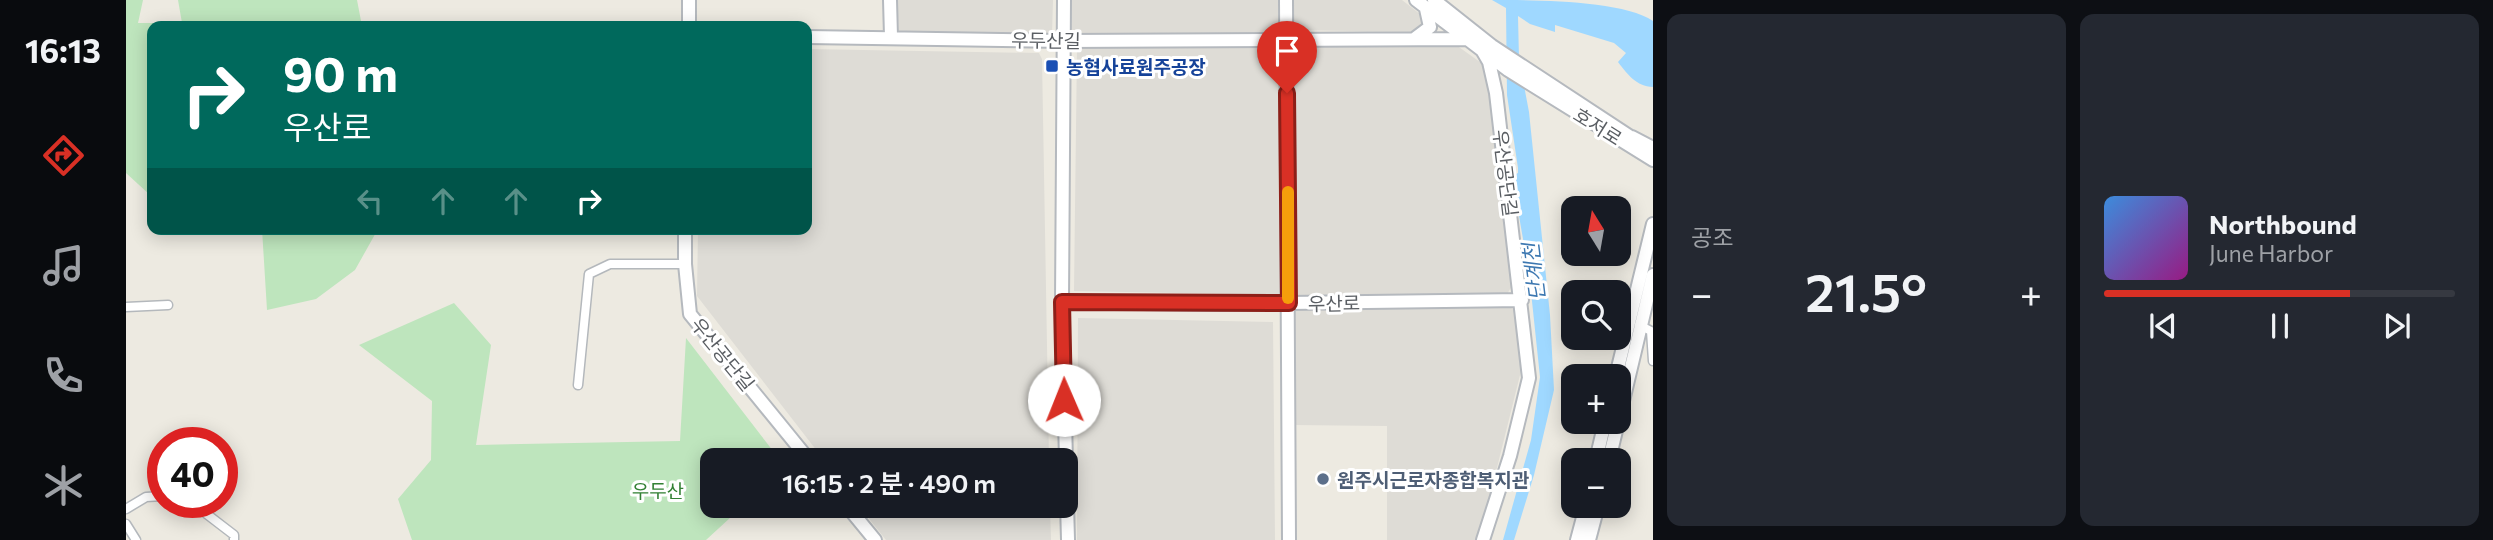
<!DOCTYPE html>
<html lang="ko">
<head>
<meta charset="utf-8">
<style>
  body { margin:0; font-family:Commissioner,"Noto Sans KR",sans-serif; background:#242831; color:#f1f3f6; height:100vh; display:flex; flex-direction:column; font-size:26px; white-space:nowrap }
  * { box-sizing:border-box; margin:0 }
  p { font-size:23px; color:#9ea1a6 }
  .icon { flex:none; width:38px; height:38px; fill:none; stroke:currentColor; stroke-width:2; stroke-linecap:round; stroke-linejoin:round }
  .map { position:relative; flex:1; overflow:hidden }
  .sheet { display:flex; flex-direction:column; gap:14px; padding:14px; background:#0d0f14; width:840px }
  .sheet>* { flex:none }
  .hud { position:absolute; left:21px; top:21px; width:665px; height:214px; border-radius:14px; box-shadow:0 4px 18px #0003; background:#00695c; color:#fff; overflow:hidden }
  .needle { width:46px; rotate:349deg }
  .fabs { position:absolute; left:1435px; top:196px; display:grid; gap:14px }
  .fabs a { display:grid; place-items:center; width:70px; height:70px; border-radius:14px; background:#171b24; box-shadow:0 4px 18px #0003; font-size:35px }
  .speed { position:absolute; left:21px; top:427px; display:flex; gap:14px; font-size:35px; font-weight:700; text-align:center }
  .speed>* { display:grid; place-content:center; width:91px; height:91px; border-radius:50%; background:#171b24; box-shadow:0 4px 18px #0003; line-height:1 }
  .speed .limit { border:10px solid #d22; background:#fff; color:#111 }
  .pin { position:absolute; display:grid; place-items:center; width:60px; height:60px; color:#fff; margin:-72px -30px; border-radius:50% 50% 50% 0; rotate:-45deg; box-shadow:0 0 7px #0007 }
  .pin .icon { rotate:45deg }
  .me { position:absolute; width:77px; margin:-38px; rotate:359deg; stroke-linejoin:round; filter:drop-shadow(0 0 5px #0008) }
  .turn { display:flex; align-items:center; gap:24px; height:147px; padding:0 21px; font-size:32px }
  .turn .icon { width:91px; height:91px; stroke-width:2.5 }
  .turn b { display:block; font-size:49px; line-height:60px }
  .lanes { display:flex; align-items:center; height:66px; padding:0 21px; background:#0003; justify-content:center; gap:35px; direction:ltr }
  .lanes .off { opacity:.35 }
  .big { font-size:52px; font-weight:600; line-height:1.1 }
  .sheet .tile { flex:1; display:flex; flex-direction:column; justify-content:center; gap:10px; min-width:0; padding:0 24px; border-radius:14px; background:#242831 }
  .song { display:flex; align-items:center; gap:21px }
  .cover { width:84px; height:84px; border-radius:10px; background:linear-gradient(135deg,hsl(210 70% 55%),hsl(310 70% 35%)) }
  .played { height:7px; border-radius:4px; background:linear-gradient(90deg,#d93025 70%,#363941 70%) }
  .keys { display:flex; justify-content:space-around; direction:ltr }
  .heat { display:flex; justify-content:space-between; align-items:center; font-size:38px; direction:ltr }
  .sheet .tiles { flex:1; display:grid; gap:14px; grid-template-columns:repeat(2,1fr) }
  .trip { position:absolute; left:574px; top:448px; width:378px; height:70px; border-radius:14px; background:#171b24; box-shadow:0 4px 18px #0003; font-weight:600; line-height:70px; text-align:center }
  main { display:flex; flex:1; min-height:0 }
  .tab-bar { display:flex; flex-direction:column; width:126px; justify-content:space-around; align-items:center; background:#090b0e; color:#9ea1a6 }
  .tab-bar .icon { width:49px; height:49px }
  .tab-bar .active { color:#d93025 }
  .tab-bar b { font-size:32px; color:#f1f3f6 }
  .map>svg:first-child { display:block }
</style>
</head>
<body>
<main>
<nav class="tab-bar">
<b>16:13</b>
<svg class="icon active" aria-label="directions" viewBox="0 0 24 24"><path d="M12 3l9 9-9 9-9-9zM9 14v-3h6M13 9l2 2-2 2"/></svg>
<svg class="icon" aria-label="music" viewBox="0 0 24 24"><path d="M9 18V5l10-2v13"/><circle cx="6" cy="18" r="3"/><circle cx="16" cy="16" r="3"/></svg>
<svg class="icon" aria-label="phone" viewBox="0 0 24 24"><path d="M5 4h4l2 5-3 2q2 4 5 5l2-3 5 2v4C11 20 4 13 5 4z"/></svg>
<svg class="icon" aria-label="climate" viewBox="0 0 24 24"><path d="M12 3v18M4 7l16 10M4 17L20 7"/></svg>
</nav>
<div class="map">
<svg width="1527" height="540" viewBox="0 0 1527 540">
  <rect width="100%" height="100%" fill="#edeae1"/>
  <path fill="#dedcd6" d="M 771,0 L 927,0 L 926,34 L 773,32 Z
    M 944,0 L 1157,0 L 1157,27 L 1148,36 L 956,35 L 943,28 Z
    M 1165,0 L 1276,0 L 1299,18 L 1298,27 L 1290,32 L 1165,30 Z
    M 1149,44 L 1157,53 L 1158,285 L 1154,295 L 948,291 L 951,47 Z
    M 1172,44 L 1330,45 L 1361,67 L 1386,286 L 1381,294 L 1168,297 L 1166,50 Z
    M 681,49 L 913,53 L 916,59 L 923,460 L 698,460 L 571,296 L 572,229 L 681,229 Z
    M 1378,304 L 1389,310 L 1395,371 L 1353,540 L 1261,540 L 1261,426 L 1167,425 L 1166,313 L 1174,306 Z
    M 952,318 L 1147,322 L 1149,540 L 951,540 Z
    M 733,506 L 924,506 L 925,540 L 760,540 Z"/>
  <path fill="#bee5bd" d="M 0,0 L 17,0 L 12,23 L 56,23 L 52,0 L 231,0 L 236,26 L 26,26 L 24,195 L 0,173 Z
    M 136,229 L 252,229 L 229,270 L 190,299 L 141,310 Z
    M 328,303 L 365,345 L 350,445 L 554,441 L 560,338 L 654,460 L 586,460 L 586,506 L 617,506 L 580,540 L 286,540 L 272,499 L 305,460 L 306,401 L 233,345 Z"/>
  <path fill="#9fd8ff" d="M 1366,0 C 1407,0 1497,0 1527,21 L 1527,87 C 1510,86 1502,75 1492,62 L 1500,53 L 1488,43 L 1429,25 L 1429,32 L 1404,24 L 1392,16 L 1393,59 L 1403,112 L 1424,315 L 1428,390 L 1408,475 L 1388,540 L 1377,540 L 1405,440 L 1414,377 L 1403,273 L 1386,176 L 1392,173 L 1392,168 L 1381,95 L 1380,8 Z"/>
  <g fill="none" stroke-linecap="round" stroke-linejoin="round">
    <defs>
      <path id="street" d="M 0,307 L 42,305
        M 1513,325 L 1525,331 L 1527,361
        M 452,385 L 463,274 L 484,264 L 559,264
        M 54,502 L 78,512 L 108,535 L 108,540
        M 0,509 L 20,497 L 37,496
        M 0,524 L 10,540"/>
      <path id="secondary" d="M 563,0 L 563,26
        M 764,0 L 765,36
        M 938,0 L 936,302 L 940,460
        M 1160,0 L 1163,540
        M 1290,0 L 1382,70 L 1527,160
        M 1308,0 L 1366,46 L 1503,136
        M 681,37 L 938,41 L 1341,39
        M 1288,39 L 1304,27 L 1300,9
        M 1356,50 L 1363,62 L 1370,93 L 1403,378 L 1384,456 L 1357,540
        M 1506,137 L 1527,148
        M 559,229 L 559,264 L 564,314 L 683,460
        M 936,302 L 1096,304 L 1396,300
        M 1490,376 L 1527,224
        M 1470,460 L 1479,422
        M 1483,460 L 1527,275
        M 940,466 L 942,540
        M 721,506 L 749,540
        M 1451,540 L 1460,506
        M 1463,540 L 1472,506"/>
    </defs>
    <use href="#street" stroke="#b4b8bc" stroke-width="11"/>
    <use href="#secondary" stroke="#b5b9be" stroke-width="16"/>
    <use href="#street" stroke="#fff" stroke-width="8"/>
    <use href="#secondary" stroke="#fff" stroke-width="12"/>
  </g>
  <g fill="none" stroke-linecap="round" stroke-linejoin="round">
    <defs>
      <path id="route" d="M 938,400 L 936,302 L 1163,303 L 1161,93"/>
    </defs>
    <use href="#route" stroke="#8d1f18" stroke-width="18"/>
    <use href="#route" stroke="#d93025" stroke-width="12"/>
    <path stroke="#f59e0b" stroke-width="12" d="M 1162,192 L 1162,298"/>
  </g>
  <rect fill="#1a4fb4" stroke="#fff" stroke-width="2.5" x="919" y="59" width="14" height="14" rx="3.5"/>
  <circle fill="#5c6f8a" stroke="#fff" stroke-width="2.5" cx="1197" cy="479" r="7"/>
  <g text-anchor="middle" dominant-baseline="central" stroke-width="6" stroke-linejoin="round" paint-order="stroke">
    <g font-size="19" fill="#5a5e63" stroke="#fff">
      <text transform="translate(920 40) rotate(1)">우두산길</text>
      <text transform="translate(1472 126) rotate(32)">호저로</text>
      <text transform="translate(1380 173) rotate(83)">우산공단길</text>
      <text transform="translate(1208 303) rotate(-1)">우산로</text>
      <text transform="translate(597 354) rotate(51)">우산공단길</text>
    </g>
    <g font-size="19" font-weight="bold" fill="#164399" stroke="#fff" text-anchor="start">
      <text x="940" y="66">농협사료원주공장</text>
    </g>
    <g font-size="19" font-weight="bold" fill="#4e5e75" stroke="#fff" text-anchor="start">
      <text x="1211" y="479">원주시근로자종합복지관</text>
    </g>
    <g font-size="19" fill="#338134" stroke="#fff">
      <text x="532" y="490">우두산</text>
    </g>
    <g font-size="21" font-style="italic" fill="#3d78b1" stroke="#fff">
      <text transform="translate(1407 272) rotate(-97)">단계천</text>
    </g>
  </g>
</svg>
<div class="fabs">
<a><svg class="needle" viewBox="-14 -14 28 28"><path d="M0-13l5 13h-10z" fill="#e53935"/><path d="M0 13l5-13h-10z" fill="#9ea1a6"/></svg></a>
<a><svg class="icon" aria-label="search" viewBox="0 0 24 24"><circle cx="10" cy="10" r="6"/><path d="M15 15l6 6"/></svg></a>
<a>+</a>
<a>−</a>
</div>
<div class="speed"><div class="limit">40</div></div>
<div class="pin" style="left:1161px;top:93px;background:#d93025"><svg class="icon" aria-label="arrive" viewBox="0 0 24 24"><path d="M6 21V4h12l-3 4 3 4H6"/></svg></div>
<svg class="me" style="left:938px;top:400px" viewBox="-20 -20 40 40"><circle r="19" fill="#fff"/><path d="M0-13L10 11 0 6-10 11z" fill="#d93025"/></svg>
<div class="trip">16:15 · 2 분 · 490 m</div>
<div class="hud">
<div class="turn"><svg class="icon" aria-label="right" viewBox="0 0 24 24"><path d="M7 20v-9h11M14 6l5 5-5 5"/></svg><div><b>90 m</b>우산로</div></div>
<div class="lanes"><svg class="icon off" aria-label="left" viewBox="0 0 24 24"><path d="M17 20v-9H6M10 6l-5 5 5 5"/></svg><svg class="icon off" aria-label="ahead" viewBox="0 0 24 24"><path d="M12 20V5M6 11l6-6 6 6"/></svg><svg class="icon off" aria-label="ahead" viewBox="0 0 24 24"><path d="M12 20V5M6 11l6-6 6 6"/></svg><svg class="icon" aria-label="right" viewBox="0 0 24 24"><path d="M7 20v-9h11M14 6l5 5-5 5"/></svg></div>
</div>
</div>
<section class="sheet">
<div class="tiles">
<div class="tile"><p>공조</p>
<div class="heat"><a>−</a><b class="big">21.5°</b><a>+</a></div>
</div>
<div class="tile">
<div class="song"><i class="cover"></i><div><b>Northbound</b><p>June Harbor</p></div></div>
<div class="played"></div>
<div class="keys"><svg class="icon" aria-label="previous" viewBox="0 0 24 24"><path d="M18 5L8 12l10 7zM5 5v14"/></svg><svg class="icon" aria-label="pause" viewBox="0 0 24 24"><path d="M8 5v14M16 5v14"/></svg><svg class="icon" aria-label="next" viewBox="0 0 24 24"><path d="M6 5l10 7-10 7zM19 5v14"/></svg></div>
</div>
</div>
</section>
</main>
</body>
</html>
